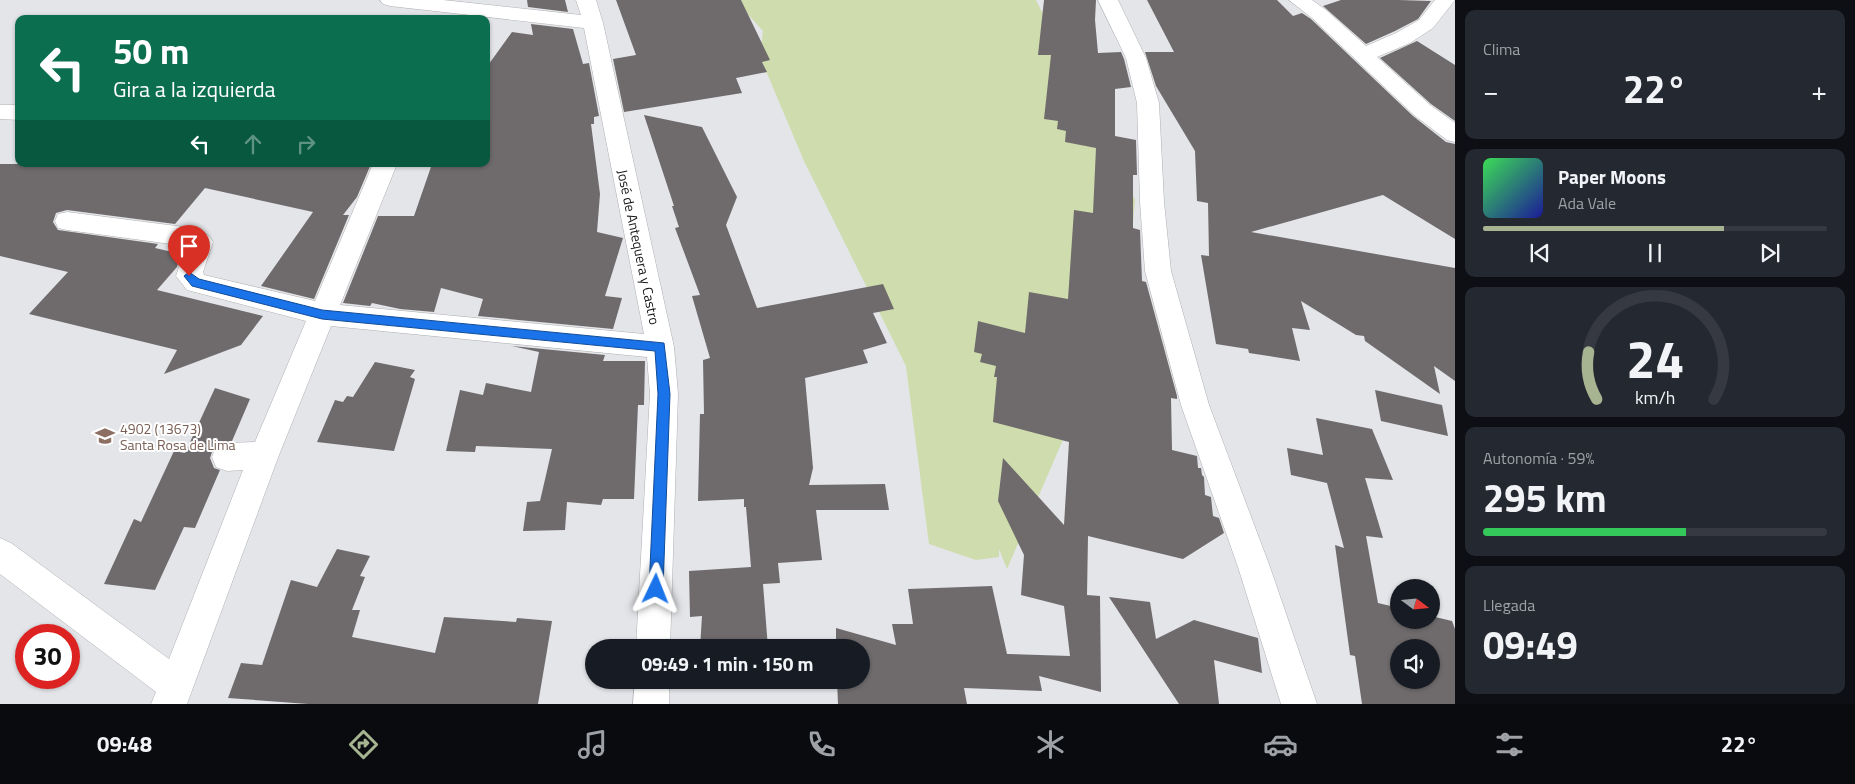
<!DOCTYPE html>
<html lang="es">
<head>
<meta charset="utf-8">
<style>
  body { margin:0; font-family:"Titillium Web",sans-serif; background:#242831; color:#f1f3f6; height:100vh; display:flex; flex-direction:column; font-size:19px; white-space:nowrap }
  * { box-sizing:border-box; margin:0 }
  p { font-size:16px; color:#9ea1a6 }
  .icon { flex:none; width:28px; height:28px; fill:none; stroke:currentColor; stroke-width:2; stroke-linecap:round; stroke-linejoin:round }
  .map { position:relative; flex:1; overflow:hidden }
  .drawer { display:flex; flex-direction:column; gap:10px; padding:10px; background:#0d0f14; width:400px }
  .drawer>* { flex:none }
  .top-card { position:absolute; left:15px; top:15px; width:475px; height:152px; border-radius:10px; box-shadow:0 1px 4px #0004; background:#0b6e4f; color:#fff; overflow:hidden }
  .needle { width:32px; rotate:106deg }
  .fabs { position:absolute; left:1390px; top:579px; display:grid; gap:10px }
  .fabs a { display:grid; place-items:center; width:50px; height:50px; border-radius:50%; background:#171b24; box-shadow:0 1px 4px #0004; font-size:25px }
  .speed { position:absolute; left:15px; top:624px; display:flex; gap:10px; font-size:25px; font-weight:700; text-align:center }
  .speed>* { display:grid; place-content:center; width:65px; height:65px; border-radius:50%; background:#171b24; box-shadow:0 1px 4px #0004; line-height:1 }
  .speed .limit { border:8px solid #d22; background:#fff; color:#111 }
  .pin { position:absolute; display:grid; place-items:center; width:42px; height:42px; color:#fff; margin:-51px -21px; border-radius:50% 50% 50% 0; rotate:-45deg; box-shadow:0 0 5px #0007 }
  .pin .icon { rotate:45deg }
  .me { position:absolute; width:55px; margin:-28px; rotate:2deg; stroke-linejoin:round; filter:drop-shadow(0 0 4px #0008) }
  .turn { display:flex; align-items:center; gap:18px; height:105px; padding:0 15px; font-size:22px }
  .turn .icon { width:65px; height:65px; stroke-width:2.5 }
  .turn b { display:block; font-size:35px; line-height:42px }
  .lanes { display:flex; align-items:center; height:48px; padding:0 15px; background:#0003; justify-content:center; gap:25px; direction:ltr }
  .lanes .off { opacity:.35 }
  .big { font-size:38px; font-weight:700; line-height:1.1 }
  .drawer .tile { flex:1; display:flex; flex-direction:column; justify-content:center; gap:8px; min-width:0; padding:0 18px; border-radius:10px; background:#242831 }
  .drawer .dial { align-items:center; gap:0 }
  .dial svg { height:130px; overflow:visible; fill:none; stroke:#363941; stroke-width:7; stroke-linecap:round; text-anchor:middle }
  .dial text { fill:#f1f3f6; stroke:none }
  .song { display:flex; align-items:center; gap:15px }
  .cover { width:60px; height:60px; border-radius:8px; background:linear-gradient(135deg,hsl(130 70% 55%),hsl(240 70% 35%)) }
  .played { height:5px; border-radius:2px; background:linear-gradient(90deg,#a6b492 70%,#363941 70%) }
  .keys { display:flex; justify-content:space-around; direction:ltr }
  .heat { display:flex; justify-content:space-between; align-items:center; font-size:28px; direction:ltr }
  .charge { height:8px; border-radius:4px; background:linear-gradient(90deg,#34c759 59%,#363941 0) }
  .trip { position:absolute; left:585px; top:639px; width:285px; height:50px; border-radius:25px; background:#171b24; box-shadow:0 1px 4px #0004; font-weight:700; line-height:50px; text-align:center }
  .dock { display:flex; height:80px; justify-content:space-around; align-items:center; background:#090b0e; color:#9ea1a6 }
  .dock .icon { width:35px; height:35px }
  .dock .on { color:#a6b492 }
  .dock b { font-size:22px; color:#f1f3f6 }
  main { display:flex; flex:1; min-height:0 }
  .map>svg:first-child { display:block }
</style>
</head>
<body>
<main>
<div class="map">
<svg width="1455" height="704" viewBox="0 0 1455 704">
  <rect width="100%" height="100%" fill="#e3e5e8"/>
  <path fill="#cfdcae" d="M 735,0 L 1036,0 L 1135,200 L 1127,292 L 1007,569 L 999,549 L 999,557 L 976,560 L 929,544 L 906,366 L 804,161 L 766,71 L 760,56 L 763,31 Z"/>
  <path fill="#6f6b6c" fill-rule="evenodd" d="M 527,0 L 565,0 L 568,12 L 528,7 Z
    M 616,0 L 741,0 L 770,60 L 762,62 L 767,72 L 736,78 L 742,93 L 624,112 L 613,59 L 636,55 Z
    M 1044,0 L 1096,0 L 1095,20 L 1098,53 L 1121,52 L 1124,59 L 1131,87 L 1115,89 L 1115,136 L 1136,140 L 1137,175 L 1133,175 L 1133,228 L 1140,230 L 1142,281 L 1146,282 L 1177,396 L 1177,399 L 1171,398 L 1172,450 L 1197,456 L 1198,468 L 1201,468 L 1202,475 L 1204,477 L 1205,495 L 1211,497 L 1213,516 L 1219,518 L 1224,533 L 1183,559 L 1088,536 L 1087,595 L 1100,596 L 1101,692 L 1039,676 L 1042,691 L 964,688 L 967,704 L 838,704 L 837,680 L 861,680 L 861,648 L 836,648 L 836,628 L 896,645 L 892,624 L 913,624 L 908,589 L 992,586 L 1007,654 L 1070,656 L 1064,606 L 1021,595 L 1024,555 L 998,501 L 1003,458 L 1064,525 L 1069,442 L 993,422 L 997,377 L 994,377 L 996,366 L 980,362 L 982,354 L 974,352 L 978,321 L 1025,333 L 1029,292 L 1068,299 L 1074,210 L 1093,213 L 1096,148 L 1065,142 L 1066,131 L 1057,129 L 1058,121 L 1044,119 L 1051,55 L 1038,55 Z
    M 1147,0 L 1277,0 L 1293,16 L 1302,13 L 1311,19 L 1413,116 L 1446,142 L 1455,144 L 1455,239 L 1383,195 L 1251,232 L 1455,268 L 1455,381 L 1434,366 L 1440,394 L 1365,341 L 1364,336 L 1356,335 L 1301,301 L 1310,330 L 1292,328 L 1300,361 L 1249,353 L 1248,349 L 1216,344 L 1201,255 L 1209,256 L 1208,203 L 1197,201 L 1195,151 L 1156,86 L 1145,52 L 1174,52 Z
    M 1341,0 L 1399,0 L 1431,1 L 1418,19 L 1395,31 L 1366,44 L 1323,6 Z
    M 531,24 L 573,29 L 583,64 L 589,63 L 599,116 L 594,117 L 594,124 L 591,124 L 600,194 L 597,232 L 623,238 L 605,296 L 622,298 L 613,329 L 478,316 L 483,299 L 441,288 L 434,312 L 400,309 L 372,303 L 370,306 L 343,303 L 378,216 L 414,216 L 432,164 L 486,164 L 486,68 L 512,32 L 533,35 Z
    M 1417,41 L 1455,65 L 1455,121 L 1431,104 L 1380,58 Z
    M 644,115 L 702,127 L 737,197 L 726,225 L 757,308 L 883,284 L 894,309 L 873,313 L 887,343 L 863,350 L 868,363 L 805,378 L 813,468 L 809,485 L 885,484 L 889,510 L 816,510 L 822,560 L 778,563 L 780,583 L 763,584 L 768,648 L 700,648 L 702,616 L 690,617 L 689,571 L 751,567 L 746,507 L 744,507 L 744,499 L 698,501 L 700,414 L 704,414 L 703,360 L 710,358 L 692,296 L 700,295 L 675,228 L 679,227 L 672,206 L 674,206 Z
    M 0,164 L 371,164 L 357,197 L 343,215 L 349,215 L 314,299 L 261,286 L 313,212 L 205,188 L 175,224 L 67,210 L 56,213 L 53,222 L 58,230 L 158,244 L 155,248 L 181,254 L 177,267 L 157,290 L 263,316 L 241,345 L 164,374 L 177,350 L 29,314 L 68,272 L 0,256 Z
    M 512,346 L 605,355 L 603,361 L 645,361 L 644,405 L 638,405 L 634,499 L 603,499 L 601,505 L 567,502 L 565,530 L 523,531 L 527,502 L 540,501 L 552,449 L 476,446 L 475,452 L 446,451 L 460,390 L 483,395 L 486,383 L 531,392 L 539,352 Z
    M 375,362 L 415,370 L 410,377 L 415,379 L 394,451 L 317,442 L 335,400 L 343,402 L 347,396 L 353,397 Z
    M 215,388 L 250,399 L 232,441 L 214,446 L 210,458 L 214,468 L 220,470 L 195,528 L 184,527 L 155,590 L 104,584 L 134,519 L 141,522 L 174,451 L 185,453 Z
    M 1375,390 L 1442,405 L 1448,436 L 1381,421 Z
    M 1316,418 L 1372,429 L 1393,480 L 1365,478 L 1383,538 L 1366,536 L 1378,603 L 1399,608 L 1399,620 L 1431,620 L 1431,616 L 1452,621 L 1455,629 L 1455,704 L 1362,704 L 1355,656 L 1350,655 L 1335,545 L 1344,548 L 1327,483 L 1291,475 L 1287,448 L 1323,455 ZM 1399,648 L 1431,648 L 1431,680 L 1399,680 Z
    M 337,549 L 370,556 L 360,576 L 365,577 L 352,610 L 360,610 L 352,637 L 435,653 L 444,617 L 516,622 L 517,618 L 552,621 L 538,704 L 308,704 L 228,698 L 241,663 L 262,665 L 291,580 L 317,587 Z
    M 1109,597 L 1150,602 L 1156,639 L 1194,620 L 1258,638 L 1262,673 L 1214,660 L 1219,704 L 1179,704 Z"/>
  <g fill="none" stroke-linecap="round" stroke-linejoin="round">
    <defs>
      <path id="minor" d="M 380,0 L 443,0 L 581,15 L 576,0 L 596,0 L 603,23 L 674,347 L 678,394 L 670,648 L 636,648 L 650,394 L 647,357 L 331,326 L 279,455 L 187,704 L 151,704 L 156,692 L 0,574 L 0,538 L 11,543 L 169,659 L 243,470 L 227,471 L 216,467 L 212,457 L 216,447 L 227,443 L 255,442 L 306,321 L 187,290 L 176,276 L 186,246 L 67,230 L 58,228 L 55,221 L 58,214 L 67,212 L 192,228 C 202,231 208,233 213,242 L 203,272 L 204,275 L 315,301 L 373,164 L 397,164 L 340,305 L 644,334 L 584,28 L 390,6 L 383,4 Z
        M 1098,0 L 1118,0 L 1146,58 L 1159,103 L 1164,202 L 1171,271 L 1209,405 L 1270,567 L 1317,704 L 1281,704 L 1238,567 L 1181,405 L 1145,271 L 1140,202 L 1137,103 L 1126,58 Z
        M 1289,0 L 1312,0 L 1326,10 L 1366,46 L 1396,33 L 1419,20 L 1435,0 L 1455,0 L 1433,28 L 1410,43 L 1377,57 L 1430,105 L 1455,123 L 1455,142 L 1447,140 L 1414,115 L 1312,18 Z
        M 0,105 L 19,105 L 19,120 L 0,119 Z
        M 635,680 L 669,680 L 669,704 L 633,704 Z"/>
    </defs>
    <use href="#minor" stroke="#afb0b3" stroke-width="1"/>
    <use href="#minor" fill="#fff" fill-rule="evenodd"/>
  </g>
  <path fill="#1a73e8" stroke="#114b97" d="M 189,272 L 199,279 L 322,310 L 664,343 L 670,394 L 663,589 L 661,594 L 656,596 L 651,594 L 649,589 L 658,394 L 655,351 L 322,319 L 192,286 L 184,276 Z"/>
  <defs>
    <symbol id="school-bare" viewBox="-9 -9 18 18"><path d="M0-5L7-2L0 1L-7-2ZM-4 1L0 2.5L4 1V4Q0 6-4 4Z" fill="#8d6e63" stroke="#fff" stroke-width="2.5" paint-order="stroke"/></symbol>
  </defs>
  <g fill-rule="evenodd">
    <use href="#school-bare" x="91" y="422" width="28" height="28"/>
  </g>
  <g text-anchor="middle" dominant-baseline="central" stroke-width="4" stroke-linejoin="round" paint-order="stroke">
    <g font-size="14" fill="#131314" stroke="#fff">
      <text transform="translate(639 247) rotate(78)">José de Antequera y Castro</text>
    </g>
    <g font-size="14" fill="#785e54" stroke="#fff" text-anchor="start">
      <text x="120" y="428">4902 (13673)<tspan x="120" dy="16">Santa Rosa de Lima</tspan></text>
    </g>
  </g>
</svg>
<div class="fabs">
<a><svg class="needle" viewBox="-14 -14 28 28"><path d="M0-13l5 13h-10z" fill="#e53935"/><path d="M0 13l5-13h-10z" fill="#9ea1a6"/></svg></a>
<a><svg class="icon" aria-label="sound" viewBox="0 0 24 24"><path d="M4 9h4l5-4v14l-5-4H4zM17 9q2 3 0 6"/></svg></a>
</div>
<div class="speed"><div class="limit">30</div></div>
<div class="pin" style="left:189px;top:276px;background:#d93025"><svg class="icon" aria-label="arrive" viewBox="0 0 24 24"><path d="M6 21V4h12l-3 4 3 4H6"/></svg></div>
<svg class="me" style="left:656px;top:589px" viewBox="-20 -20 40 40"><path d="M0-17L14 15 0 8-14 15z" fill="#1a73e8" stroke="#fff" stroke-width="4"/></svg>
<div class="trip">09:49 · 1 min · 150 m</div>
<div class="top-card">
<div class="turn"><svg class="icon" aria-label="left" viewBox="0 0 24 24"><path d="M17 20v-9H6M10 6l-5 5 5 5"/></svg><div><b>50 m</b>Gira a la izquierda</div></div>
<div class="lanes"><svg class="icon" aria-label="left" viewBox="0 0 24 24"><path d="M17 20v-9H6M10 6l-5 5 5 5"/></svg><svg class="icon off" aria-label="ahead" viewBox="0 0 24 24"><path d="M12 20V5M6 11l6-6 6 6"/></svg><svg class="icon off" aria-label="right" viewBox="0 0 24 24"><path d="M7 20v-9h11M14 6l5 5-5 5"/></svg></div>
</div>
</div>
<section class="drawer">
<div class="tile"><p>Clima</p>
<div class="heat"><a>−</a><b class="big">22°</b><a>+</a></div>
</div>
<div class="tile">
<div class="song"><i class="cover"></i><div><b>Paper Moons</b><p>Ada Vale</p></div></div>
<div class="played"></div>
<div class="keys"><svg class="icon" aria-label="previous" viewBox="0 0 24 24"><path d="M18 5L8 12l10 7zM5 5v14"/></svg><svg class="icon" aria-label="pause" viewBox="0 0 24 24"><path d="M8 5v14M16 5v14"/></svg><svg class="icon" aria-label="next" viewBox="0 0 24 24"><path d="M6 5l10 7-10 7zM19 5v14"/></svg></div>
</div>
<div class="tile dial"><svg viewBox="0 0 100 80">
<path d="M14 69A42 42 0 1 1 86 69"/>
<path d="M14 69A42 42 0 0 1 9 40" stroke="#a6b492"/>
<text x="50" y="56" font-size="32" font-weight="700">24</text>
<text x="50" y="72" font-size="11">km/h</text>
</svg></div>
<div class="tile"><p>Autonomía · 59%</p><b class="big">295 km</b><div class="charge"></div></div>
<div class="tile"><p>Llegada</p><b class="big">09:49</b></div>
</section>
</main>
<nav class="dock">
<b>09:48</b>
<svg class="icon on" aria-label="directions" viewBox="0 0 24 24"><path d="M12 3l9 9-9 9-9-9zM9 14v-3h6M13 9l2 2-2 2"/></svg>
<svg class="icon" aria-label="music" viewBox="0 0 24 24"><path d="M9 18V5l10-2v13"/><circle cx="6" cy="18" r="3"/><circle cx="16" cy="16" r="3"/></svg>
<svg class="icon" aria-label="phone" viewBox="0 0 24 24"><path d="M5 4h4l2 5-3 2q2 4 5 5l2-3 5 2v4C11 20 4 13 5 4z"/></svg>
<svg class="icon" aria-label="climate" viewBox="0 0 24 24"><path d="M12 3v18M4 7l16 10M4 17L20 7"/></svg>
<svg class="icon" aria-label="car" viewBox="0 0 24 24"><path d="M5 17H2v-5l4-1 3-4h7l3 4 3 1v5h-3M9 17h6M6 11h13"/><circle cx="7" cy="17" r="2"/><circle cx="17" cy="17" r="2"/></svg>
<svg class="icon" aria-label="filters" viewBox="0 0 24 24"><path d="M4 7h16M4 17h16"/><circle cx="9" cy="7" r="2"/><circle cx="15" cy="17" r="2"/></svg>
<b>22°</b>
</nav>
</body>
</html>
